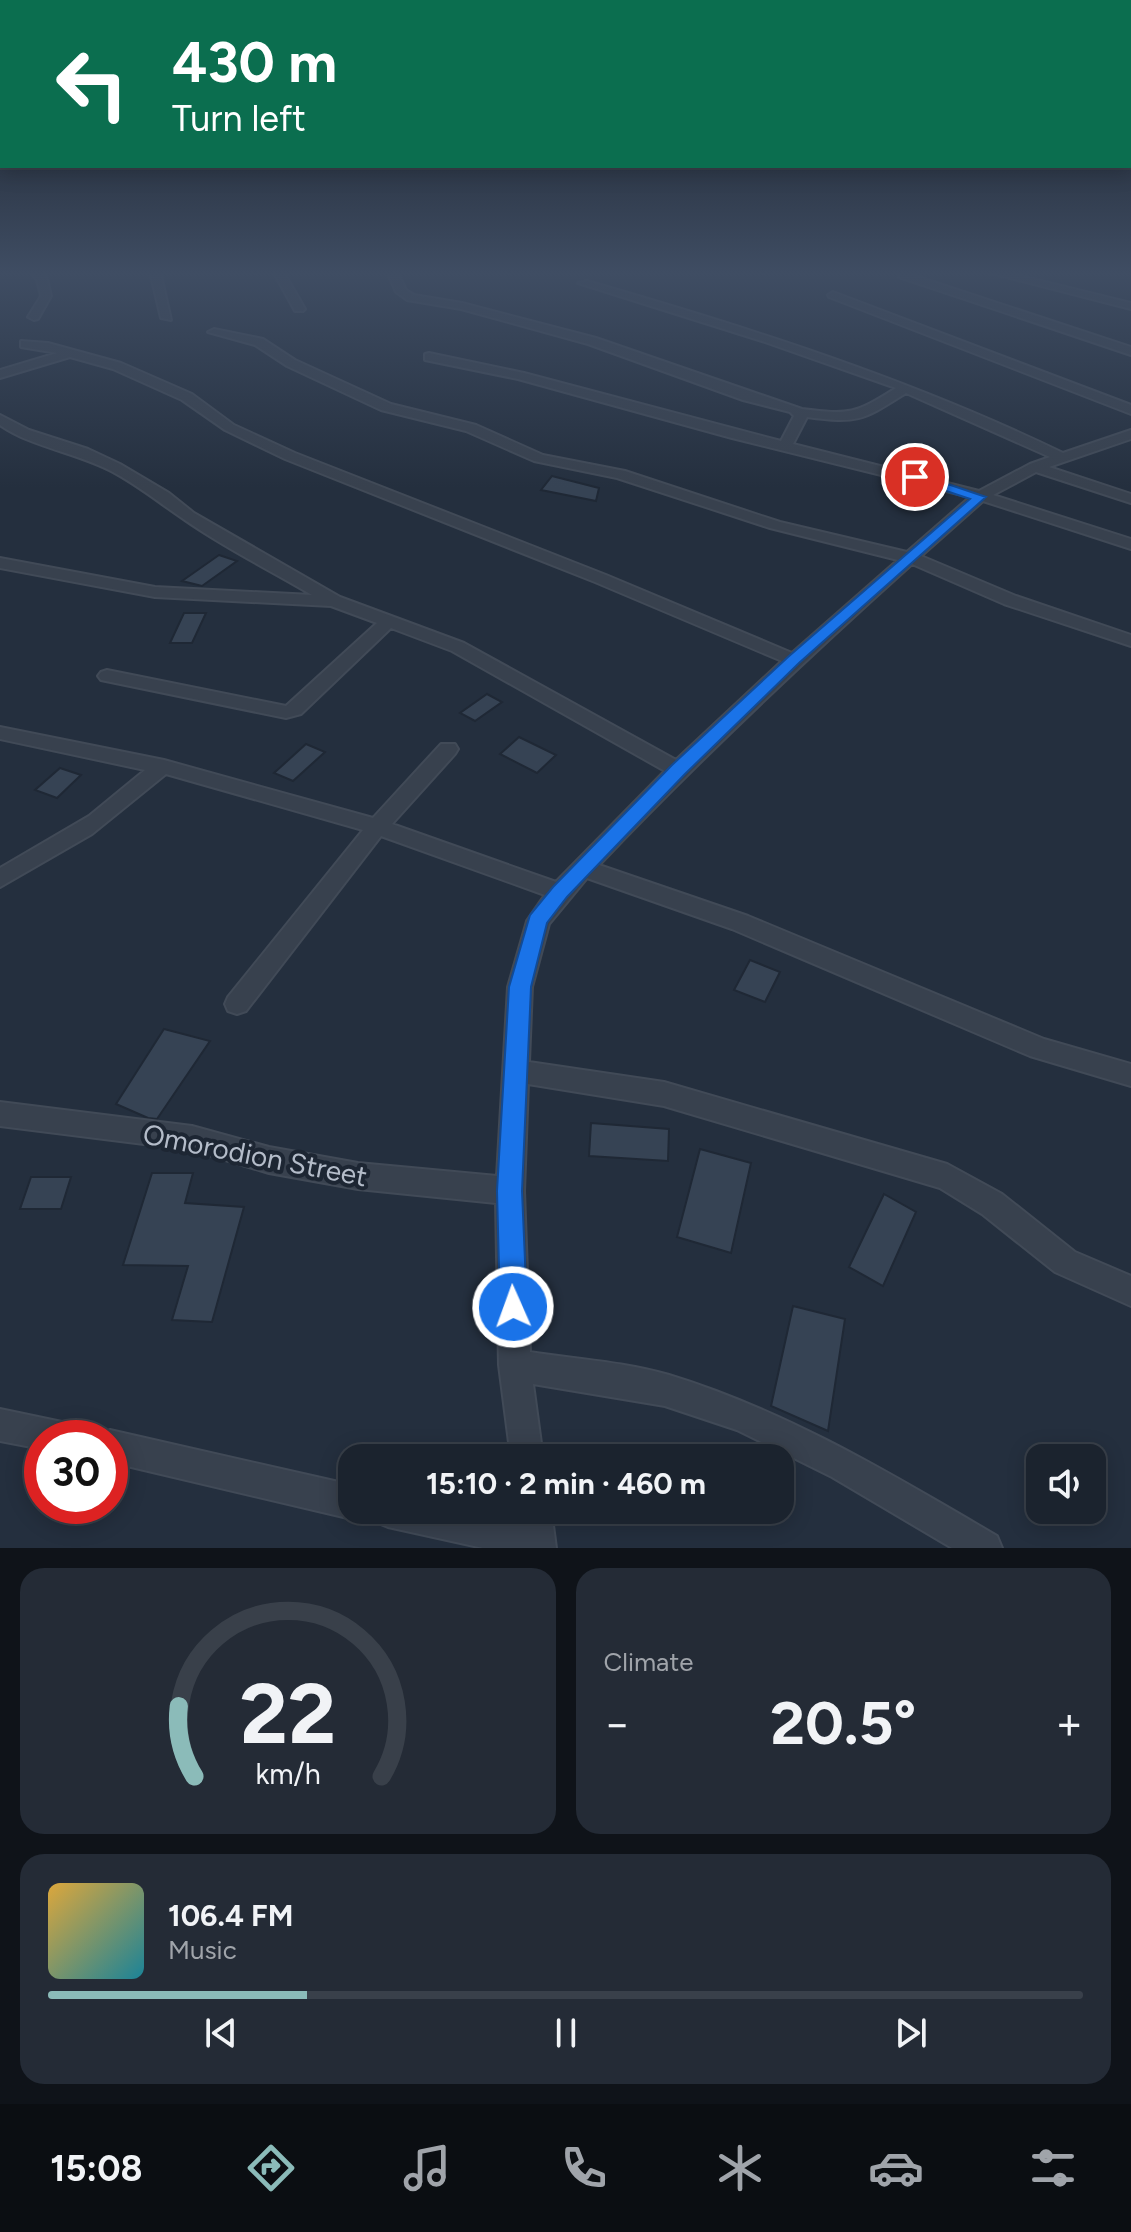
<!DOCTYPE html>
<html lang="en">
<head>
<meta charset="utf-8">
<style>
  body { margin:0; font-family:Figtree,sans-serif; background:#242b36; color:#f1f3f6; height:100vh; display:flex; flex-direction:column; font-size:30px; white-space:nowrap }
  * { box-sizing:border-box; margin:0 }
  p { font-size:26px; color:#a0a4aa }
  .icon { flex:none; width:44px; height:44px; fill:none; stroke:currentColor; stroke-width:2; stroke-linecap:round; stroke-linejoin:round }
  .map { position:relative; height:1548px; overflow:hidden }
  .side { display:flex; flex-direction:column; gap:20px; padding:20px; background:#0f1319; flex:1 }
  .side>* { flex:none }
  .guide { position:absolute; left:0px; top:0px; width:1132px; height:168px; box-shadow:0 4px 20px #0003,0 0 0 2px #39404a; background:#0b6e4f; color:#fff; overflow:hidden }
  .tools { position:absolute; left:1026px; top:1444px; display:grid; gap:16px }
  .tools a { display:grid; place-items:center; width:80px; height:80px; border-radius:16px; background:#1b232e; box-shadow:0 4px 20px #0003,0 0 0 2px #39404a; font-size:40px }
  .speed { position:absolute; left:24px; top:1420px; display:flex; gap:16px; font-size:40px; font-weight:700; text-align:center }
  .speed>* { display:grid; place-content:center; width:104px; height:104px; border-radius:50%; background:#1b232e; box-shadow:0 4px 20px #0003,0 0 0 2px #39404a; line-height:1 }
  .speed .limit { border:12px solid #d22; background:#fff; color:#111 }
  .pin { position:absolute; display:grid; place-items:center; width:68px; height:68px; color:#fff; margin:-34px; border:4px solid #fff; border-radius:50%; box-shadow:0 2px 8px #0007 }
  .me { position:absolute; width:88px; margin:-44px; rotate:358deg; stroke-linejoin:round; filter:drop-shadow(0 0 6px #0008) }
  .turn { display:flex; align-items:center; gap:28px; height:168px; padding:0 40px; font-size:36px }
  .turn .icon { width:104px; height:104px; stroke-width:2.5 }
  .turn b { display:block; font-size:56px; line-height:68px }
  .big { font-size:60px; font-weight:700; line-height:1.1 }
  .side .widget { flex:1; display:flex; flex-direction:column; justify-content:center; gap:12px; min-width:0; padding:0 28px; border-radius:24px; background:#242b36 }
  .side .dial { align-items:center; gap:0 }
  .dial svg { height:208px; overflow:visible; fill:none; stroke:#39404a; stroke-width:7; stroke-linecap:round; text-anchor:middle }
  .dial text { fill:#f1f3f6; stroke:none }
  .song { display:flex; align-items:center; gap:24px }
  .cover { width:96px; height:96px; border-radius:12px; background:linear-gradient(135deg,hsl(40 70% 55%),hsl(190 70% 35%)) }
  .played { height:8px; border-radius:4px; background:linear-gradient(90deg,#8bbbb9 25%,#39404a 25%) }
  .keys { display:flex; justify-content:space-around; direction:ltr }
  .heat { display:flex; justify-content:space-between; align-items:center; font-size:44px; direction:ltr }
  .side .tiles { flex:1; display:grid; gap:20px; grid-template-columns:1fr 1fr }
  .widget:last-child { grid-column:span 2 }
  .trip { position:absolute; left:338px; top:1444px; width:456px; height:80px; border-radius:24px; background:#1b232e; box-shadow:0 4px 20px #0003,0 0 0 2px #39404a; font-weight:700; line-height:80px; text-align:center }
  .dock { display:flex; height:128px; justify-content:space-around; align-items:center; background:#0b0e12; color:#a0a4aa }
  .dock .icon { width:56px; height:56px }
  .dock .on { color:#8bbbb9 }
  .dock b { font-size:36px; color:#f1f3f6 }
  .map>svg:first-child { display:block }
</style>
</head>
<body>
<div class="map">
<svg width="1131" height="1548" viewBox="0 0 1131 1548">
  <rect width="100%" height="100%" fill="#242f3e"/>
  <path fill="#364354" stroke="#1f2835" stroke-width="2" d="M 552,476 L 599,488 L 596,501 L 541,490 Z
    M 219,555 L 237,561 L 202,586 L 182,581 Z
    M 184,613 L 206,613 L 192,643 L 170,643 Z
    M 487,694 L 502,702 L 475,721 L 460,713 Z
    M 519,737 L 556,755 L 537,773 L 500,754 Z
    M 306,744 L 325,752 L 293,781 L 274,773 Z
    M 60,768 L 81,775 L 57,798 L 35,790 Z
    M 750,960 L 780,972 L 765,1002 L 734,990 Z
    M 164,1029 L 210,1041 L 157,1119 L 148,1118 L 116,1104 Z
    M 591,1123 L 669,1129 L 668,1161 L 589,1156 Z
    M 700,1149 L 751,1163 L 731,1253 L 677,1237 Z
    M 152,1173 L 193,1173 L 185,1203 L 244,1207 L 212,1322 L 172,1320 L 188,1266 L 123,1265 Z
    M 31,1177 L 71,1177 L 61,1209 L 20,1209 Z
    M 884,1194 L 916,1212 L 883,1286 L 849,1267 Z
    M 793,1306 L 845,1319 L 828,1431 L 771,1406 Z"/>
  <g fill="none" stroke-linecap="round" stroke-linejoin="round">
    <defs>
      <path id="minor" d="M 30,271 L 41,271 L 47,279 L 51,296 L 38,319 L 34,320 L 28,317 L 41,296 L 37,280 Z
        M 150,271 L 160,271 L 171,320 L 161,318 Z
        M 273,271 L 283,271 L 305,309 L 303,311 L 295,311 Z
        M 387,271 L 397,271 L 406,290 L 414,295 L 462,303 L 596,338 L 802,409 C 850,415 855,414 896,388 L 762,341 L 578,283 L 587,281 C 750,328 910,379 1063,453 L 1131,430 L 1131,439 L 1049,467 L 1131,494 L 1131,503 L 1036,472 L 993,495 L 1131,539 L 1131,549 L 983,501 L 921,556 L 1016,596 L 1131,635 L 1131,646 L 1004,604 L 912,564 C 804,661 699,760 599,865 L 748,916 L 1044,1039 L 1131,1064 L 1131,1086 L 1030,1056 L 732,929 L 587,878 L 549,924 L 532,987 L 529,1062 L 664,1082 L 947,1164 L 1002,1194 L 1075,1252 L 1131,1276 L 1131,1306 L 1055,1272 L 982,1214 L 940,1188 L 664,1106 L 528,1084 L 524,1191 L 530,1352 C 575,1359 625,1362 669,1375 C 787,1411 891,1474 997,1536 L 1002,1548 L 952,1548 L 832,1477 L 737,1430 L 665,1406 L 533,1384 L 543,1458 L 511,1458 L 499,1365 L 496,1203 L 358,1189 L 269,1173 L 192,1150 L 0,1126 L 0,1102 L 192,1126 L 269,1147 L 358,1163 L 497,1176 L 508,987 L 527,921 L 545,895 L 381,836 L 246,1011 L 237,1014 L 228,1011 L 225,1004 L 228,997 L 363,830 L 166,774 L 92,834 L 0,887 L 0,868 L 89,816 L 145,770 L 0,739 L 0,727 L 164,760 L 373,818 L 441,744 L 455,744 L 458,749 L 455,754 L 392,824 L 556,882 L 665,771 L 452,651 L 391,628 L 301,714 L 286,718 L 101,680 L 98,676 L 101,672 L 107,670 L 286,706 L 377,623 L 331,606 L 155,597 L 0,568 L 0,558 L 155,587 L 312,595 C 270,570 225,548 185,520 C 161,504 139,486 113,472 C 78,453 31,447 0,425 L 0,415 L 29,430 L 88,449 L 120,464 L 169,493 L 194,513 L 340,597 L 464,643 L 676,760 L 782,661 L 595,582 L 285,459 L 225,430 L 182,400 L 113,369 L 70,357 L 0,378 L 0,370 L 57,353 L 21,347 L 21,341 L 48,343 L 121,363 L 192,394 L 234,425 L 295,453 L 606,575 L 792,653 L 898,560 L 770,528 L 617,478 L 534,461 L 466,431 L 381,410 L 287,366 L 255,345 L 208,332 L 214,329 L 263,339 L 295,360 L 391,404 L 476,425 L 543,455 L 625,471 L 780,522 L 907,552 L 970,497 L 732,438 L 518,379 L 425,360 L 425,354 L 429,353 L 524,373 L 781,441 L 794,416 L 790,412 L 743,400 L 588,344 L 461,309 L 407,300 L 396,292 ZM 906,393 L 1050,457 L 1030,464 L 979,491 L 793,444 L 807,417 C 859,424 863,420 906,393 Z
        M 983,271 L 1001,271 L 1131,303 L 1131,309 Z
        M 903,272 L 1131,347 L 1131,355 L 899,277 L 898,275 Z
        M 833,292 L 1131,405 L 1131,414 L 829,297 L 828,295 Z
        M 0,1409 L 81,1426 L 85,1438 L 42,1438 L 42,1449 L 0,1441 Z
        M 110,1430 L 352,1485 L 352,1510 L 366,1510 L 364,1514 L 352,1519 L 110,1462 L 110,1438 L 97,1438 Z
        M 371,1510 L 466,1510 L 518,1521 L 517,1510 L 551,1510 L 556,1548 L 483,1548 L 388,1527 L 376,1522 Z"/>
    </defs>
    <use href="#minor" stroke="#414a57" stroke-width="4"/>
    <use href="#minor" fill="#38414e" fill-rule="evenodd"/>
  </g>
  <linearGradient id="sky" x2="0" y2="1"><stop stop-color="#141a22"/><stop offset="0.56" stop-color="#3f4d63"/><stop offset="1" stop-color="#3f4d63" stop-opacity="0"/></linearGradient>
  <rect width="1131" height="488" fill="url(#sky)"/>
  <path fill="#1a73e8" stroke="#114b97" stroke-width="2" d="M 915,473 L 986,497 L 799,663 L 685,774 L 567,897 L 547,923 L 531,987 L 522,1191 L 527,1307 L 523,1317 L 513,1321 L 504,1317 L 500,1307 L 497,1191 L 509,987 L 530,915 L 553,887 L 672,765 L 788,657 L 970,499 L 910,479 L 908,477 Z"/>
  <g text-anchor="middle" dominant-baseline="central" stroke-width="8" stroke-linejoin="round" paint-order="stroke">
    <g font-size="28" fill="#b4bcc9" stroke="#1d2633">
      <text transform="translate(255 1155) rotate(11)">Omorodion Street</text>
    </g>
  </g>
</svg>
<div class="tools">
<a><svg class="icon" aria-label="sound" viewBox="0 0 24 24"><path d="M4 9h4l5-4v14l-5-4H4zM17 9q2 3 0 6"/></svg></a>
</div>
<div class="speed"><div class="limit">30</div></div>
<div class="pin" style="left:915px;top:477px;background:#d93025"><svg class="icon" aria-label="arrive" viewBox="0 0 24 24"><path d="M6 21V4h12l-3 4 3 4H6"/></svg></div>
<svg class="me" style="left:513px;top:1307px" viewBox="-20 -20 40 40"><circle r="17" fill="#1a73e8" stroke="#fff" stroke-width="3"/><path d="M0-11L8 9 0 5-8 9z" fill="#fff"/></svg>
<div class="trip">15:10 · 2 min · 460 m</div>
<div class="guide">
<div class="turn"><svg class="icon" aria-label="left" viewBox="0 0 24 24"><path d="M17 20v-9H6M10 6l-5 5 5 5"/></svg><div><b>430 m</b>Turn left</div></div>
</div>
</div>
<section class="side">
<div class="tiles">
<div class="widget dial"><svg viewBox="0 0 100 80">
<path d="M14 69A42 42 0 1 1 86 69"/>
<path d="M14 69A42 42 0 0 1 8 42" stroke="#8bbbb9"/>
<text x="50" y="56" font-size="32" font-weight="700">22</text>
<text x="50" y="72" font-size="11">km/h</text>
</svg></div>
<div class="widget"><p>Climate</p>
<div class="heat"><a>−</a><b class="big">20.5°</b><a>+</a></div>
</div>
<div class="widget">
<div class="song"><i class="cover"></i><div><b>106.4 FM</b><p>Music</p></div></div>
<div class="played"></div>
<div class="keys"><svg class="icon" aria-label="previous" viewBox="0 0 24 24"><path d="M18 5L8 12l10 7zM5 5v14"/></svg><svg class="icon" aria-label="pause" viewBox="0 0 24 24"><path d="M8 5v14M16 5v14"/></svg><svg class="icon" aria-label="next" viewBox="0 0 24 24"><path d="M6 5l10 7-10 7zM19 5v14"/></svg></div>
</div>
</div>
</section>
<nav class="dock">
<b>15:08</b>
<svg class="icon on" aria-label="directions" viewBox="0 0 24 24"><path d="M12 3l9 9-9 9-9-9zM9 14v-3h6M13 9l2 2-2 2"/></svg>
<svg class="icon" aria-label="music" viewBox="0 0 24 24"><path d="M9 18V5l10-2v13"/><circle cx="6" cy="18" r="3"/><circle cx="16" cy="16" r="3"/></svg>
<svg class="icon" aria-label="phone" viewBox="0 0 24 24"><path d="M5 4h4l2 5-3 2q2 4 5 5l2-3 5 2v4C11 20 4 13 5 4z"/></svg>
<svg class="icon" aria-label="climate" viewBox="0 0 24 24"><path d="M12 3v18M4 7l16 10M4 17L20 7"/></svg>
<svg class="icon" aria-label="car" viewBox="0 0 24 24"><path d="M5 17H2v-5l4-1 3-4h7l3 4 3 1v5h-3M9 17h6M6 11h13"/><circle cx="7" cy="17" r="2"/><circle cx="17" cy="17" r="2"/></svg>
<svg class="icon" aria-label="filters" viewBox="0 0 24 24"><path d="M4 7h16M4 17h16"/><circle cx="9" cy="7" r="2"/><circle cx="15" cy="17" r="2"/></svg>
</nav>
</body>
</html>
